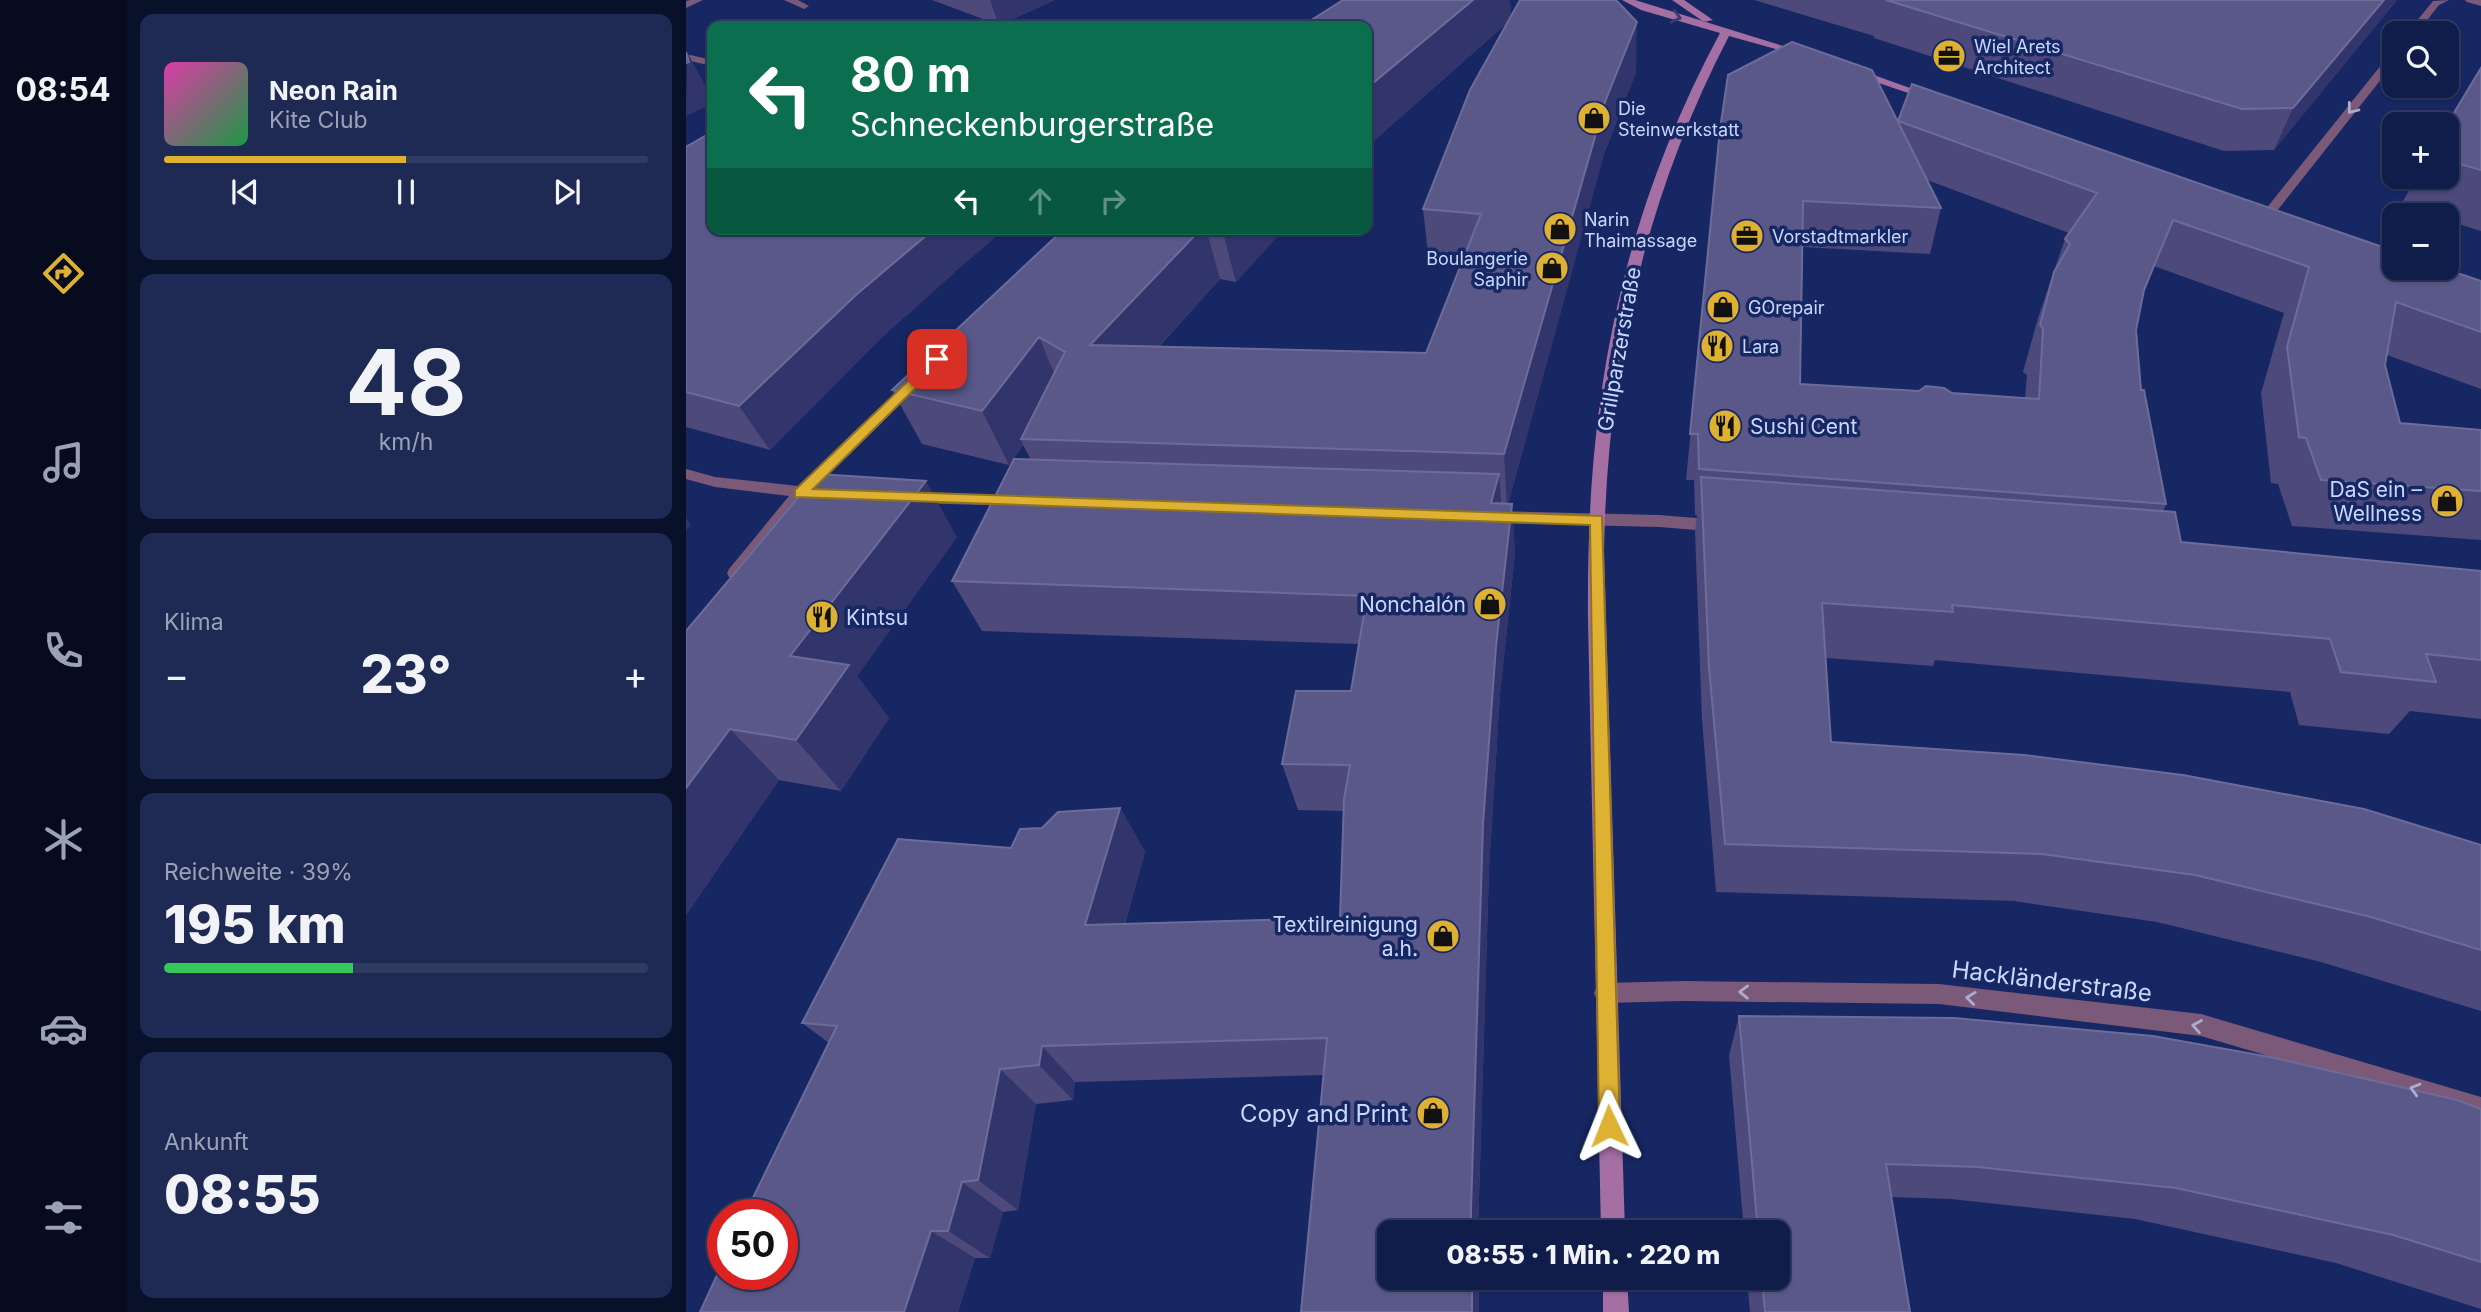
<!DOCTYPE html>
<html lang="de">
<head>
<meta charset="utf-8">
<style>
  body { margin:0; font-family:Inter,sans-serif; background:#1e2a54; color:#f1f3f6; height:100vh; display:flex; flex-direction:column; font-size:26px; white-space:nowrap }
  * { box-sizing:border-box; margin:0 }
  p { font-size:23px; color:#9ca2b5 }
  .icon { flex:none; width:38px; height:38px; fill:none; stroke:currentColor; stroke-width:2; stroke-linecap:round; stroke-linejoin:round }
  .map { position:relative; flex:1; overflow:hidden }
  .panel { display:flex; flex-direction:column; gap:14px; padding:14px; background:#091029; width:560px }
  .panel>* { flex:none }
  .hud { position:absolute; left:21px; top:21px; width:665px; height:214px; border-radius:14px; box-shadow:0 2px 5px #0004,0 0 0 2px #303b62; background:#0b6e4f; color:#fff; overflow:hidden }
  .buttons { position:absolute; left:1696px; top:21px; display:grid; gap:14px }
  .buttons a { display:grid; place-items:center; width:77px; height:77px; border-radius:14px; background:#101d4a; box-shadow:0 2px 5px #0004,0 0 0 2px #303b62; font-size:35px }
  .speed { position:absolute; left:21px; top:1199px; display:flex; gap:14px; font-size:35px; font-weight:700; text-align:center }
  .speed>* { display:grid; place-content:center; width:91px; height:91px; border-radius:50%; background:#101d4a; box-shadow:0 2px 5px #0004,0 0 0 2px #303b62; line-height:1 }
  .speed .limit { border:10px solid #d22; background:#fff; color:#111 }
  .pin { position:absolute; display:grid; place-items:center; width:60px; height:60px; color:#fff; margin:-30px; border-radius:14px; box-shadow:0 4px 10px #0006 }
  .me { position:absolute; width:77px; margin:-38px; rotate:358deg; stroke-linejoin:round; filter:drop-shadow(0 0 5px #0008) }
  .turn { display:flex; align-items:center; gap:24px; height:147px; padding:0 28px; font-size:32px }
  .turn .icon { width:91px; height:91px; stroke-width:2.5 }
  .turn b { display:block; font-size:49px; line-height:60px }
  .lanes { display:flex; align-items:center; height:66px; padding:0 28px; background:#0003; justify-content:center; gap:35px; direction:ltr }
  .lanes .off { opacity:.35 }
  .big { font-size:52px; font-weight:800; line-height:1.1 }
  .panel .widget { flex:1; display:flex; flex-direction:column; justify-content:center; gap:10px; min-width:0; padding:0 24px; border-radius:14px; background:#1e2a54 }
  .panel .dial { align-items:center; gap:0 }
  .dial b { font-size:91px; line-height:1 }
  .song { display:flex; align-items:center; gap:21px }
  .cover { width:84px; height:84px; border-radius:10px; background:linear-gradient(135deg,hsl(320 70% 55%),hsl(140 70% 35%)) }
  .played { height:7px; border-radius:4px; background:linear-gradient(90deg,#deb133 50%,#303b62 50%) }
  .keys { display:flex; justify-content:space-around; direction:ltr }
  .heat { display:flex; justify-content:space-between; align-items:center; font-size:38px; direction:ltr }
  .charge { height:10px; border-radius:5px; background:linear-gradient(90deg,#34c759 39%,#303b62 0) }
  .trip { position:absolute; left:691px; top:1220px; width:413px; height:70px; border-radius:14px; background:#101d4a; box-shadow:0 2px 5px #0004,0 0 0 2px #303b62; font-weight:800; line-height:70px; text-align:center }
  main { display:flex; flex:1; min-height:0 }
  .dock { display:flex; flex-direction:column; width:126px; justify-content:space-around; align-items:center; background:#060c1e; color:#9ca2b5 }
  .dock .icon { width:49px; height:49px }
  .dock .selected { color:#deb133 }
  .dock b { font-size:32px; color:#f1f3f6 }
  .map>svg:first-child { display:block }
</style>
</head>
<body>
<main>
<nav class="dock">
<b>08:54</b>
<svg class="icon selected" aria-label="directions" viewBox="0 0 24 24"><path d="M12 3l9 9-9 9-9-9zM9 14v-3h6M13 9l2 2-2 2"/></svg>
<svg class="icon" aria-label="music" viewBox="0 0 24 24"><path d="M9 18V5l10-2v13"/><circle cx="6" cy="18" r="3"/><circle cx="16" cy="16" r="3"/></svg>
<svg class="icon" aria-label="phone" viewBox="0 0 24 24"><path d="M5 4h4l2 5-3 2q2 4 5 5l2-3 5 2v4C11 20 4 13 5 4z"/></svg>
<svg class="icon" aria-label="climate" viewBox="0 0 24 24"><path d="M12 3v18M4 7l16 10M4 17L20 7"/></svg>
<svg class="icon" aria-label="car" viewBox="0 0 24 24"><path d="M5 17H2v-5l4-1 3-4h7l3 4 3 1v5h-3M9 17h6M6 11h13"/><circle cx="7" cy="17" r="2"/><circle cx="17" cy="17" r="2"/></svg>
<svg class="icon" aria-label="filters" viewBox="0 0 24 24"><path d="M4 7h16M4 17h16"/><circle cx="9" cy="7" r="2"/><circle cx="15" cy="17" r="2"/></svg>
</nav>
<section class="panel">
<div class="widget">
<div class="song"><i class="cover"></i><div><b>Neon Rain</b><p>Kite Club</p></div></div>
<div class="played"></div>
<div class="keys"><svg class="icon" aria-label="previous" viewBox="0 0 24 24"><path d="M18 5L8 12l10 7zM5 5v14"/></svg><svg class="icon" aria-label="pause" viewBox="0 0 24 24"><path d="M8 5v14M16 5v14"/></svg><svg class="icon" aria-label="next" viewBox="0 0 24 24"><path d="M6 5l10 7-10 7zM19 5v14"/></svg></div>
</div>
<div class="widget dial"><b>48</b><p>km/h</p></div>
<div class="widget"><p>Klima</p>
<div class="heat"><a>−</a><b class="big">23°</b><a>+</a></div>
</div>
<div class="widget"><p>Reichweite · 39%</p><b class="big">195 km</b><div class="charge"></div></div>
<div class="widget"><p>Ankunft</p><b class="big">08:55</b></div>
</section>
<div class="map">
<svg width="1795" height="1312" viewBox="0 0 1795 1312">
  <rect width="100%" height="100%" fill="#162763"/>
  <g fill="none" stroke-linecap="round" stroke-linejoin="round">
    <path fill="#7a5979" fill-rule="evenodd" d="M 98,0 L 112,0 L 123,6 L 118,9 Z"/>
    <path fill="#7a5979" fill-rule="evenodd" d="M 4,0 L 17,0 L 0,8 L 0,1 Z
      M 1763,0 L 1753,5 L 1731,33 L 1721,33 L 1747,1 Z
      M 1779,0 L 1795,0 L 1795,6 L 1781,2 Z
      M 1708,53 L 1708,63 L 1587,216 L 1579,216 L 1579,210 L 1704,54 Z
      M 0,54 L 26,60 L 26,66 L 0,60 Z
      M 229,377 L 236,382 L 234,385 L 129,488 L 145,491 L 147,495 L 145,499 L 119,498 L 55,577 L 43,577 L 41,573 L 43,569 L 103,496 L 29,487 L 0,479 L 0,469 L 29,477 L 112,486 L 224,379 Z
      M 227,493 L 332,496 L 340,501 L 332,506 L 227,503 L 219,498 Z
      M 804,511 L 973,515 L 1035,520 L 1043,526 L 1035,532 L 973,527 L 804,523 L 796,517 Z
      M 997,981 L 1253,984 L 1515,1014 L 1795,1097 L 1795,1119 L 1515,1036 L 1253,1004 L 997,1001 L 919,1003 L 911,1000 L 908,993 L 911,986 L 919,983 Z"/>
    <path fill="#a56fa4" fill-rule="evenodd" d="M 936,0 L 949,0 L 1123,54 L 1118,57 L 1043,36 C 958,200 921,368 918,552 L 939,1232 L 915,1232 L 902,618 C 900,403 932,224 1034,33 L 955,10 Z
      M 986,0 L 998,0 L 1027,20 L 1018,22 Z
      M 1163,69 L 1171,69 L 1249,97 L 1240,99 L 1163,73 Z
      M 917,1278 L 941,1278 L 943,1312 L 917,1312 Z"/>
  </g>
  <path fill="#4d497b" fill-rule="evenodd" d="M 246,0 L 369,0 L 313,25 Z
    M 657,0 L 824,0 L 825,17 L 950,72 L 918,154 L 822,504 L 826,504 L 829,554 L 814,694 L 803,869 L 792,1232 L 704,1232 L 704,1278 L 793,1278 L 793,1312 L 615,1312 L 638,1075 L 389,1082 L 387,1100 L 350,1104 L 332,1210 L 317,1212 L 304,1258 L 289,1258 L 272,1312 L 14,1312 L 143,1043 L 116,1023 L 325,848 L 356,828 L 434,808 L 459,852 L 439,924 L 654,918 L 658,811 L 612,810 L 596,764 L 665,691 L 673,644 L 296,631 L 266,581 L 345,460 L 337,445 L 323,465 L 236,444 L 206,390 L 378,229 L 598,229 L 550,282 L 534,279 L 473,347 L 740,353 L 775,265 L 743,262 L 737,209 L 822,22 L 681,147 Z
    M 1068,0 L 1711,0 L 1588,150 L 1538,151 L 1188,38 L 1188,36 Z
    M 1795,68 L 1795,231 L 1760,220 L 1760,215 L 1744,215 L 1714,206 L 1731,177 L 1760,177 L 1760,126 Z
    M 1211,121 L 1795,281 L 1795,389 L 1701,355 L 1699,365 L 1714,423 L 1795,430 L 1795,540 L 1606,526 L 1592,484 L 1585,483 L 1575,393 L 1598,313 L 1468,266 L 1458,290 L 1450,330 L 1455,390 L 1480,504 L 1477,512 L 1495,542 L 1795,571 L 1795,719 L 1724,711 L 1703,734 L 1613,725 L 1604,692 L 1249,660 L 1247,666 L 1140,658 L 1145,742 L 1795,845 L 1795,1011 L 1635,962 L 1471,922 L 1328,901 L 1030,892 L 1016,720 L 1009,532 L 1011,515 L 1009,515 L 1008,480 L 1000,480 L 1034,129 ZM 1241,180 L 1383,233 L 1379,239 L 1352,318 L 1337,372 L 1341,375 L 1339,398 L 1114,384 L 1117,247 L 1244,254 L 1255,208 Z
    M 0,147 L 26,229 L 269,272 L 195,338 L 84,450 L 0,427 Z
    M 271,537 L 171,676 L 203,718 L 155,791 L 93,780 L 0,915 L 0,631 Z
    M 1053,1016 L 1795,1109 L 1795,1309 L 1650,1263 L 1449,1219 L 1265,1199 L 1205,1197 L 1224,1312 L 1064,1312 L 1061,1278 L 1092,1278 L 1092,1232 L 1058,1232 L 1043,1055 Z"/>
  <path fill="#32356b" d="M 304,0 L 369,0 L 313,25 Z
    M 787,0 L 824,0 L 825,19 L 681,147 L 681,88 Z
    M 1698,0 L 1711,0 L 1588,150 L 1607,108 Z
    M 951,22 L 950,72 L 918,154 L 821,508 L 818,454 L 919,102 Z
    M 1,52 L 24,94 L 26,104 L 0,116 Z
    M 248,229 L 319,229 L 269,272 L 195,338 L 84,450 L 53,406 L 171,294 Z
    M 515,229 L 520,229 L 534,279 L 425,399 L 404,345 Z
    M 536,229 L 598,229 L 550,282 Z
    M 353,337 L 376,392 L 335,439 L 337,445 L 323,465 L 296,411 Z
    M 813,474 L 817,525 L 805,503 Z
    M 240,481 L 271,537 L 171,676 L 203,718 L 155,791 L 110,740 L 104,656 Z
    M 826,504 L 829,554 L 814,694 L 803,869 L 792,1232 L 785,1232 L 785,1210 L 797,824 L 810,646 Z
    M 0,518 L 5,525 L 0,530 Z
    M 44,729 L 93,780 L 0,915 L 0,788 Z
    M 434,808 L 459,852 L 427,965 L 399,925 Z
    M 356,1046 L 389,1082 L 387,1100 L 353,1065 Z
    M 314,1069 L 350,1104 L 332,1210 L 292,1180 Z
    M 276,1182 L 317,1212 L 304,1258 L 262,1231 Z
    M 245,1231 L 289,1258 L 272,1312 L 218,1312 Z
    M 786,1278 L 793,1278 L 793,1312 L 786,1312 Z"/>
  <path fill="#5a5889" stroke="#6c6c9b" stroke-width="2" d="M 657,0 L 787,0 L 681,88 L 681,26 L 616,26 Z
    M 834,0 L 930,0 L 951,22 L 919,102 L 818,454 L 335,439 L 379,352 L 353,337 L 296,411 L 206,390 L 378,229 L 515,229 L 404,345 L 740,353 L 795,214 L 737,209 L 784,90 Z
    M 1200,0 L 1698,0 L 1607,108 L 1556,109 Z
    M 400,23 L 417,26 L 376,26 L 379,24 Z
    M 1106,42 L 1186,70 L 1255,208 L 1117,201 L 1114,384 L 1233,391 L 1240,386 L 1258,388 L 1266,393 L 1353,399 L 1357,329 L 1354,325 L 1368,272 L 1384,244 L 1379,239 L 1411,193 L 1212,121 L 1226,84 L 1708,251 L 1708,268 L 1757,268 L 1795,281 L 1795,332 L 1710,302 L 1699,365 L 1714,423 L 1795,430 L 1795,491 L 1635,480 L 1620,438 L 1613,437 L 1601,347 L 1623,267 L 1487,220 L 1458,290 L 1450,330 L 1455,390 L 1458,390 L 1480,504 L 1013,469 L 1012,434 L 1004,434 L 1034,129 L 1042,75 Z
    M 0,52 L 3,62 L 0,63 Z
    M 1795,68 L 1795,170 L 1760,160 L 1760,126 Z
    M 26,132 L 26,229 L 248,229 L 171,294 L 53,406 L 0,392 L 0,147 Z
    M 328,459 L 813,474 L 805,503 L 826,504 L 810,646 L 797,824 L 785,1210 L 785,1232 L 704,1232 L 704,1278 L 786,1278 L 786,1312 L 615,1312 L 641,1038 L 356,1046 L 353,1065 L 314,1069 L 292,1180 L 276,1182 L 262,1231 L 245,1231 L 218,1312 L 14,1312 L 37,1262 L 37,1274 L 96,1274 L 96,1214 L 59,1214 L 151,1026 L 116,1023 L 212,839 L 325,848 L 334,829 L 356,828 L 372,812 L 434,808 L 399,925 L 654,918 L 658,799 L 664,765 L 596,764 L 610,691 L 665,691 L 681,596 L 266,581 Z
    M 132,474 L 240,481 L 104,656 L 163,665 L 110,740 L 44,729 L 0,788 L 0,631 Z
    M 1015,477 L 1489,512 L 1495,542 L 1795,571 L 1795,660 L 1740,654 L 1750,682 L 1655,672 L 1644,639 L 1266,605 L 1267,612 L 1136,603 L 1145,742 L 1338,755 L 1497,775 L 1678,809 L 1795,845 L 1795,950 L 1685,917 L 1509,875 L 1356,854 L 1039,844 L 1023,667 Z
    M 1053,1016 L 1268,1018 L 1467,1036 L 1584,1057 L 1771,1100 L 1795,1109 L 1795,1262 L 1707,1235 L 1490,1188 L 1292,1167 L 1200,1164 L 1224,1312 L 1079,1312 L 1076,1278 L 1092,1278 L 1092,1232 L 1072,1232 Z"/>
  <defs><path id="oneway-chevron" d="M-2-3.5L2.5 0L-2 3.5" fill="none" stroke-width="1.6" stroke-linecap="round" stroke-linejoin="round" transform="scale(1.75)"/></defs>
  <use stroke="#3a3973" href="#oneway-chevron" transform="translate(990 17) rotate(15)"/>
  <g stroke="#adaccf">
    <use href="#oneway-chevron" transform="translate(1666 109) rotate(128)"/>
    <use href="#oneway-chevron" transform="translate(1058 992) rotate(-179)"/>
    <use href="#oneway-chevron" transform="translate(1285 998) rotate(-173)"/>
    <use href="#oneway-chevron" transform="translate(1511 1026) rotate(-170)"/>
    <use href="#oneway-chevron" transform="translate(1729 1089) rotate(-164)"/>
  </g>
  <path fill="#deb133" stroke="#907321" stroke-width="2" d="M 251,355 L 256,357 L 256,362 L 127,489 L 916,516 L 934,1126 L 931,1133 L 923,1136 L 916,1133 L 913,1126 L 904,525 L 109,497 L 109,490 L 247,357 Z"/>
  <defs>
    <symbol id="office-disc" viewBox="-11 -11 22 22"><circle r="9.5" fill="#deb133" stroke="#162763"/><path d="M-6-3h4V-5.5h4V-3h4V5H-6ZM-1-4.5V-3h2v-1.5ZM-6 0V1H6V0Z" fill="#111"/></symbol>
    <symbol id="shop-disc" viewBox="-11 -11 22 22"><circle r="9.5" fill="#deb133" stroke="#162763"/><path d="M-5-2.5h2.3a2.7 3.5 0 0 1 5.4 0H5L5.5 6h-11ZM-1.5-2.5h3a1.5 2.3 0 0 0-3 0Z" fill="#111"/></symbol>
    <symbol id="restaurant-disc" viewBox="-11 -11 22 22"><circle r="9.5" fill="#deb133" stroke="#162763"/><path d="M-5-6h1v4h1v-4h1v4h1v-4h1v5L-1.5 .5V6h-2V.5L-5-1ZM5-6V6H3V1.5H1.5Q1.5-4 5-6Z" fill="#111"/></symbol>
  </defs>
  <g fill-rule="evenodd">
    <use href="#office-disc" x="1244" y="37" width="38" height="38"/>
    <use href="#shop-disc" x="889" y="99" width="38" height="38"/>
    <use href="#shop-disc" x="855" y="210" width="38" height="38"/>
    <use href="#office-disc" x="1042" y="217" width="38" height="38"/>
    <use href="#shop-disc" x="847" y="249" width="38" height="38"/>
    <use href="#shop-disc" x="1018" y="288" width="38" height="38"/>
    <use href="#restaurant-disc" x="1012" y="327" width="38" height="38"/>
    <use href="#restaurant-disc" x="1020" y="407" width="38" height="38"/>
    <use href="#shop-disc" x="1742" y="482" width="38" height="38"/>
    <use href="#shop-disc" x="785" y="585" width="38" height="38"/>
    <use href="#restaurant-disc" x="117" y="598" width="38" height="38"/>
    <use href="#shop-disc" x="738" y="917" width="38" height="38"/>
    <use href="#shop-disc" x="728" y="1094" width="38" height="38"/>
  </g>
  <g text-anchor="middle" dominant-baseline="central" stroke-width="7" stroke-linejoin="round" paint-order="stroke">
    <g font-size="18" fill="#c8d8fd" stroke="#162763" text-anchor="start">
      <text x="1288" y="46">Wiel Arets<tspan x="1288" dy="21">Architect</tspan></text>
      <text x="932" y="108">Die<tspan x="932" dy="21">Steinwerkstatt</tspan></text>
      <text x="898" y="219">Narin<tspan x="898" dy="21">Thaimassage</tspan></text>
      <text x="1086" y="236">Vorstadtmarkler</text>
      <text x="842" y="258" text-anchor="end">Boulangerie<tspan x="842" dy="21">Saphir</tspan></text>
      <text x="1062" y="307">GOrepair</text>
      <text x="1056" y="346">Lara</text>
    </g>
    <g font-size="21" fill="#c8d8fd" stroke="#162763">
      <text transform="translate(933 349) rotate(-80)">Grillparzerstraße</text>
    </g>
    <g font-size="21" fill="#c8d8fd" stroke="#162763" text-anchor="end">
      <text x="1064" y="426" text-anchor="start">Sushi Cent</text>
      <text x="1736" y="489">DaS ein –<tspan x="1736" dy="24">Wellness</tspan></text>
      <text x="780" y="604">Nonchalón</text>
      <text x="160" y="617" text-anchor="start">Kintsu</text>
      <text x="732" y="924">Textilreinigung<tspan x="732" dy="24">a.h.</tspan></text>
    </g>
    <g font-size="24" fill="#c8d8fd" stroke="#162763">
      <text transform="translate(1366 981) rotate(7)">Hackländerstraße</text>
    </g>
    <g font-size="24" fill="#c8d8fd" stroke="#162763" text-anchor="end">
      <text x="722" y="1113">Copy and Print</text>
    </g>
  </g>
</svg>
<div class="buttons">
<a><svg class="icon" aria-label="search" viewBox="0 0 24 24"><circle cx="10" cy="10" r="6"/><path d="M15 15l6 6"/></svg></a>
<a>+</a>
<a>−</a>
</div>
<div class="speed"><div class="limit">50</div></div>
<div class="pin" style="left:251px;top:359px;background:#d93025"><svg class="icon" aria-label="arrive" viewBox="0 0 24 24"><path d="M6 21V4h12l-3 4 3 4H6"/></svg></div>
<svg class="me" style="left:923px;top:1126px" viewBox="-20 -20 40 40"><path d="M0-17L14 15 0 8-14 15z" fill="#deb133" stroke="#fff" stroke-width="4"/></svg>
<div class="trip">08:55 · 1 Min. · 220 m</div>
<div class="hud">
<div class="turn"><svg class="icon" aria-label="left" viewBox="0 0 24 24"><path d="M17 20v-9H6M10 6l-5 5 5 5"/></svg><div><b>80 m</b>Schneckenburgerstraße</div></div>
<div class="lanes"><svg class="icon" aria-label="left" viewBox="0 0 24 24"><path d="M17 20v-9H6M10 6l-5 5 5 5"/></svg><svg class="icon off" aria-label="ahead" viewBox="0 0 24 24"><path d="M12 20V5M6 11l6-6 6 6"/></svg><svg class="icon off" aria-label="right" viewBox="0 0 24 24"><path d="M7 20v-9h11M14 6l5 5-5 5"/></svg></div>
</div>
</div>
</main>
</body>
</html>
